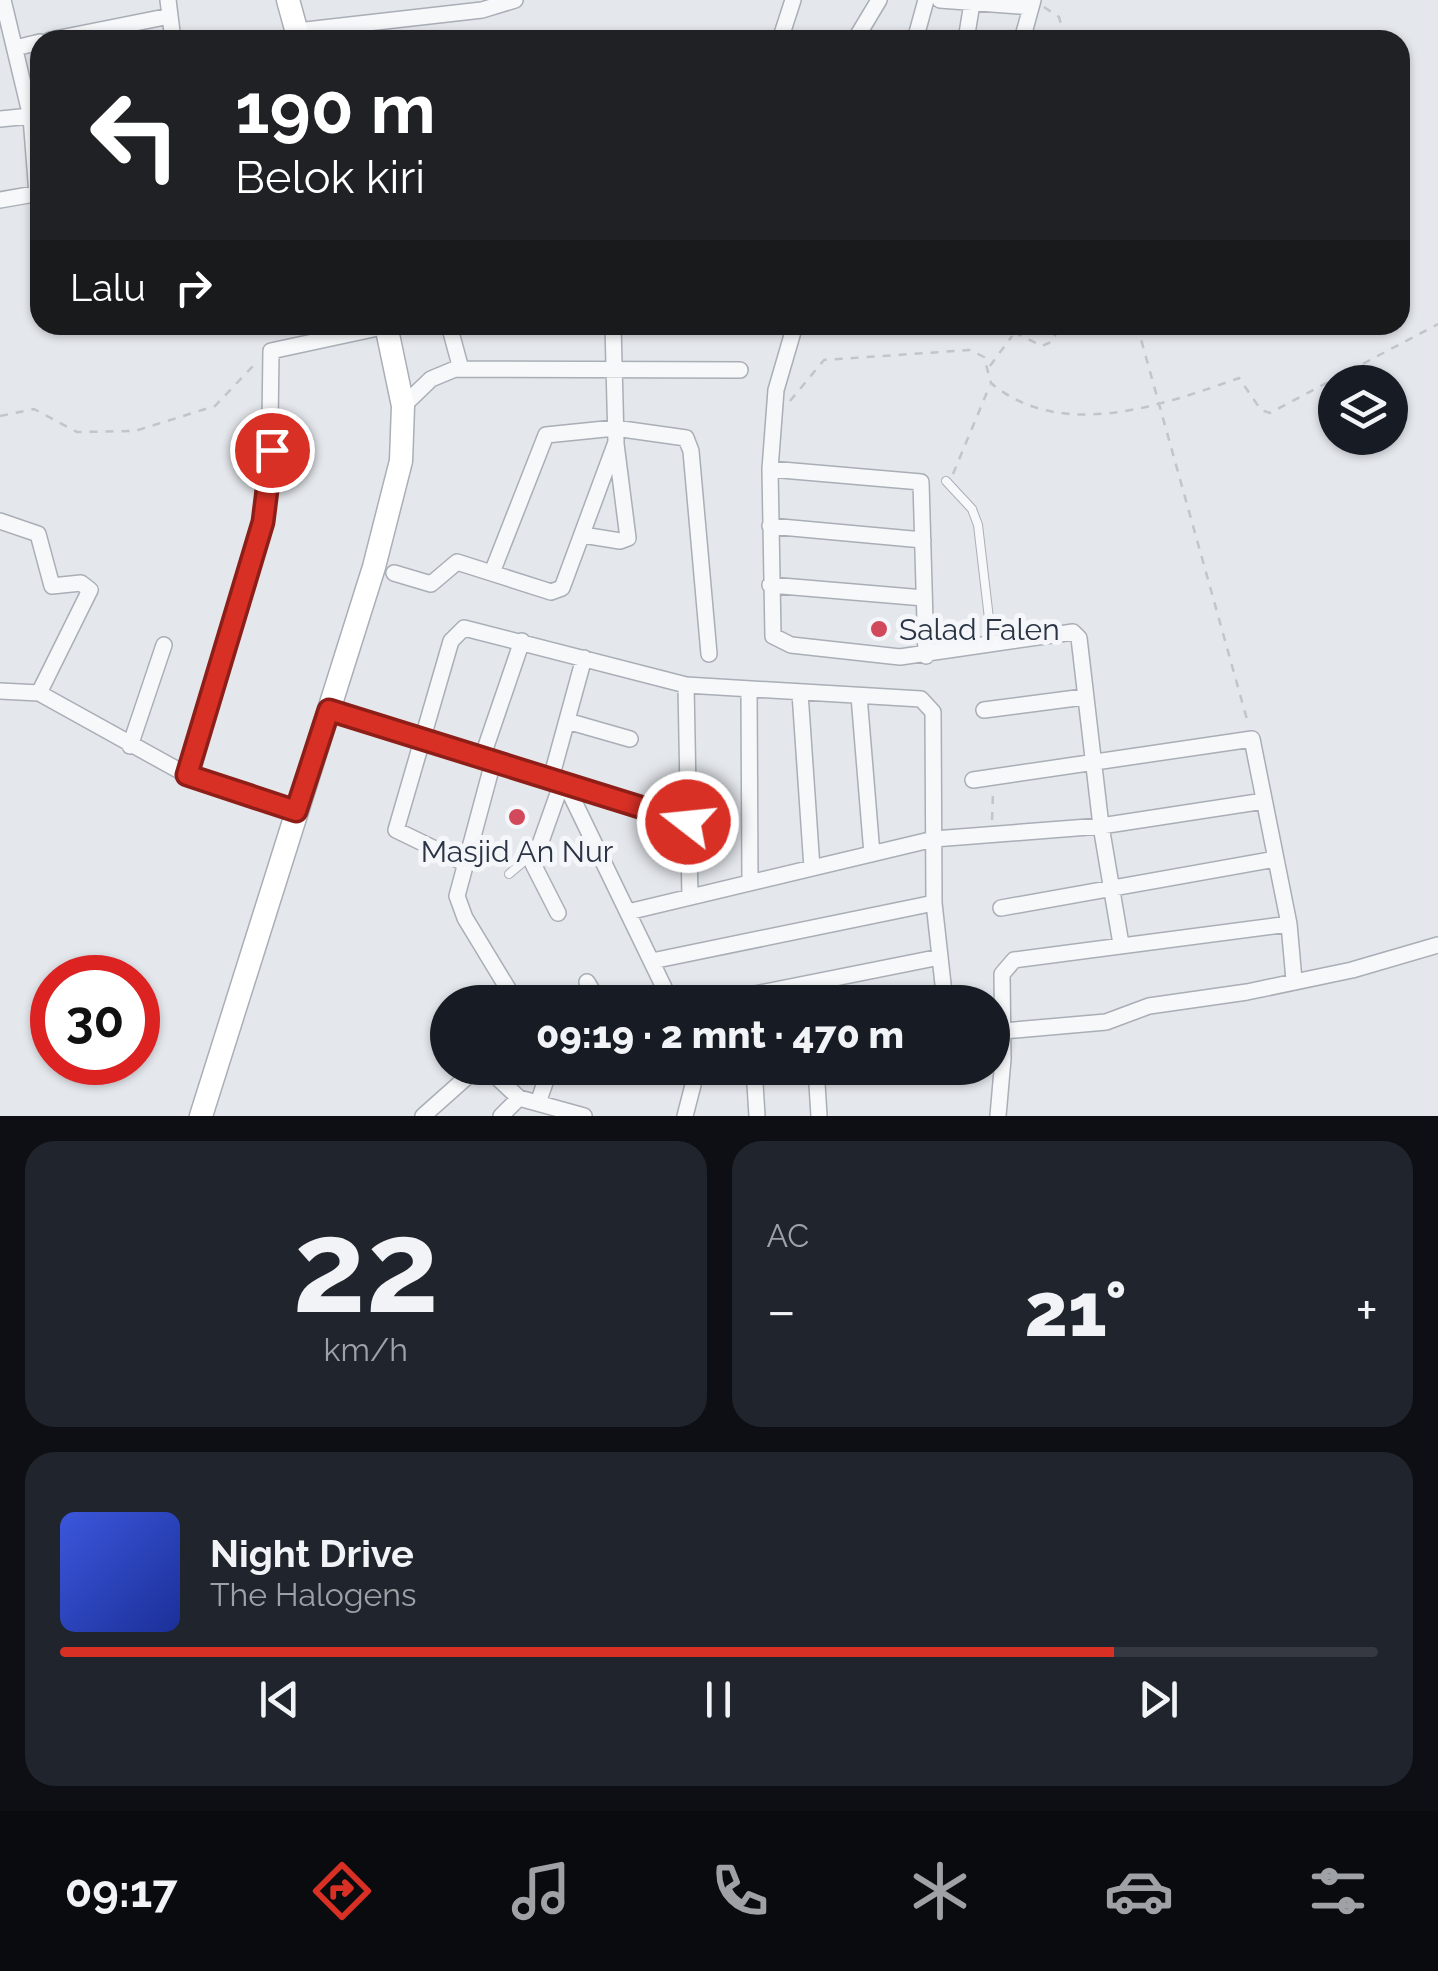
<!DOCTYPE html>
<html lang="id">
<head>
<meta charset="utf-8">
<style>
  body { margin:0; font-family:Raleway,sans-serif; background:#20242c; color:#f1f3f6; height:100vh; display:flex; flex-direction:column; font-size:38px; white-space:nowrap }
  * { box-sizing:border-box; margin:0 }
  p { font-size:32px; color:#9ea1a6 }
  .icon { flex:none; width:55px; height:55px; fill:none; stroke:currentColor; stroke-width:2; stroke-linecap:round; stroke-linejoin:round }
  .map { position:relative; height:1116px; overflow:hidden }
  .side { display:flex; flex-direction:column; gap:25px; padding:25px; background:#0d0f14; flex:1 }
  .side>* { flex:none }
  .guide { position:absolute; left:30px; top:30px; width:1380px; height:305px; border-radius:30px; box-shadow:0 2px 8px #0004; background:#202124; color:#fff; overflow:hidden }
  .tools { position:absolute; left:1318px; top:365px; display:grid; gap:20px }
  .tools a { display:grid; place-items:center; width:90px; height:90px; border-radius:50%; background:#171b24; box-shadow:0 2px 8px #0004; font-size:50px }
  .speed { position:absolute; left:30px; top:955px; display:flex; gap:20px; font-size:50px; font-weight:700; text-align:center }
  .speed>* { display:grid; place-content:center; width:130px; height:130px; border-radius:50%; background:#171b24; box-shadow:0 2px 8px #0004; line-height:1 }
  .speed .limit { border:15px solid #d22; background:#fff; color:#111 }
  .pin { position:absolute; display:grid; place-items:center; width:85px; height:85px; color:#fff; margin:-42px; border:5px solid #fff; border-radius:50%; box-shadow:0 2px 10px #0007 }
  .me { position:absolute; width:110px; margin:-55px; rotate:286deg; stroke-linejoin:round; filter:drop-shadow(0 0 8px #0008) }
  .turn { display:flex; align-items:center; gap:35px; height:210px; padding:0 40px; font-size:45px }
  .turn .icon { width:130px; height:130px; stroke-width:2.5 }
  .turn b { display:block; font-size:70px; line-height:85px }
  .then { display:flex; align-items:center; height:95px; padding:0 40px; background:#0003; gap:20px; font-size:38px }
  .big { font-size:75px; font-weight:800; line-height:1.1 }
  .side .card { flex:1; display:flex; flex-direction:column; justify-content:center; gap:15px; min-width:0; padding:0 35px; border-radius:30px; background:#20242c }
  .side .dial { align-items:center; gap:0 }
  .dial b { font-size:130px; line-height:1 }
  .song { display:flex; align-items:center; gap:30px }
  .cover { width:120px; height:120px; border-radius:15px; background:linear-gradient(135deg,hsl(230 70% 55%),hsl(230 70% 35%)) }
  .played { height:10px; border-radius:5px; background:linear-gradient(90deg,#d93025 80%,#363941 80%) }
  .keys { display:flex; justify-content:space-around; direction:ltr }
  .heat { display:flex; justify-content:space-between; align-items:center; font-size:55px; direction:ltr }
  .side .tiles { flex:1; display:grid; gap:25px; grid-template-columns:1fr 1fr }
  .card:last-child { grid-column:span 2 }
  .trip { position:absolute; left:430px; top:985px; width:580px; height:100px; border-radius:50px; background:#171b24; box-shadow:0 2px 8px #0004; font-weight:800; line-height:100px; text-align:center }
  .tab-bar { display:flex; height:160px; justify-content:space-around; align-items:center; background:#090b0e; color:#9ea1a6 }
  .tab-bar .icon { width:70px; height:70px }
  .tab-bar .on { color:#d93025 }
  .tab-bar b { font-size:45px; color:#f1f3f6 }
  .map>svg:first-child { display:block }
</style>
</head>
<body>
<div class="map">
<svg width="1438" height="1116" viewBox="0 0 1438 1116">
  <rect width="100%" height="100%" fill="#e4e7ec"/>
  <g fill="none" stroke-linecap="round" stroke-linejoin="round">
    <defs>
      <path id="lane" d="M 946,481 L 972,509 L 978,525 L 992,644
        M 509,874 L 534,853"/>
      <path id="street" d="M 3,0 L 31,117 L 37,194
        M 168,0 L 173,40
        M 940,0 L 1031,7
        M 297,31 L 482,10 L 515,0
        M 50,40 L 170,16
        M 780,40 L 793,0
        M 855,40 L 879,0
        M 915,40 L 926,0
        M 966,40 L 972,3
        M 1022,40 L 1033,0
        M 15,48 L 40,42
        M 0,119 L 40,115
        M 0,200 L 40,193
        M 449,325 L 461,369
        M 795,325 L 776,390 L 770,469 L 773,636 L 791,645 L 900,657 L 1073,632 L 1079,638 L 1101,826 L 1121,944
        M 403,406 L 431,379 L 455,369 L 740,370
        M 770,469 L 921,482 L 926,656
        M 0,521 L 38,534 L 52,586 L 81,583 L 90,590 L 39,693
        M 770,526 L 923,540
        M 583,535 L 620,541 L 628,538 L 616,444
        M 493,570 L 546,435 L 615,428 L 686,438 L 691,451 L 709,654
        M 394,573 L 431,584 L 457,562 L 551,592 L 562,588 L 616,442 L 613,325
        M 770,585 L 924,598
        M 686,685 L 690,897
        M 749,690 L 750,883
        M 0,691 L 39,693 L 187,775 L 296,811
        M 800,693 L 812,868
        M 859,696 L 872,854
        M 329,710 L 688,821
        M 984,710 L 1084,697
        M 567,721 L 630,739
        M 130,746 L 164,645
        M 482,758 L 522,641
        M 493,762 L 457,896 L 465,918 L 516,1002
        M 187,775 L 269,497 L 271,351 L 387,326
        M 973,780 L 1252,739 L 1289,924 L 1294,980
        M 550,782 L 584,658
        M 567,787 L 671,1002
        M 464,863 L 396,830 L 451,641 L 464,628 L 686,685 L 921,699 L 933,712 L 934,903 L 945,1002
        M 1001,908 L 1276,859
        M 628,912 L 934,839 L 1101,826 L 1264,801
        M 558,913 L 533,864 L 561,785
        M 652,961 L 934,903
        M 587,982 L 599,1002
        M 715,1002 L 940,957
        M 1003,1031 L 1106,1022 L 1149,1006 L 1247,992 L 1352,970 L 1438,945
        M 487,1068 L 519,1098 L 584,1116
        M 641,1068 L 666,1072 L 678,1068
        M 754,1068 L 757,1116
        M 816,1068 L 819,1116
        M 538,1103 L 550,1068
        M 423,1116 L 477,1068
        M 501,1116 L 519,1098
        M 685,1116 L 693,1085 L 692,1068
        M 998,1116 L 1003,1059 L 1002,974 L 1014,960 L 1289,924"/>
      <path id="secondary" d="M 288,0 L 299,40
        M 201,1116 L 374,567 L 401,461 L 403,406 L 386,325"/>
    </defs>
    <use href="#lane" stroke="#a9aeb7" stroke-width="10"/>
    <use href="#street" stroke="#a9aeb7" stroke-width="18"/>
    <use href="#secondary" stroke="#a9aeb7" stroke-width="25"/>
    <path stroke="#c2c5cb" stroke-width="2.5" stroke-dasharray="8 8" stroke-linecap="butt" d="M 1044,7 L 1059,17 L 1065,40
      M 1000,325 L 1042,346 L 1053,341 L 1059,325
      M 1137,325 L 1248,723
      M 990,366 L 1012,336
      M 790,401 L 824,360 L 970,350 L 984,357 L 991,383 C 1061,442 1163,405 1239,378 L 1261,410 L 1270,413 L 1438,324
      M 0,416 L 34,409 L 77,432 L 135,431 L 215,406 L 254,365
      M 953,474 L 990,385
      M 992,820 L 993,793"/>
    <use href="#lane" stroke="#f7f8fa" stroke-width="8"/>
    <use href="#street" stroke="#f7f8fa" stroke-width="15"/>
    <use href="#secondary" stroke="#fff" stroke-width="22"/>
  </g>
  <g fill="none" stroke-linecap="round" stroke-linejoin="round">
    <defs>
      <path id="route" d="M 272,450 L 263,522 L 187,775 L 296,811 L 329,710 L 688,822"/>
    </defs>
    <use href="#route" stroke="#8d1f18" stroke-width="25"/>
    <use href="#route" stroke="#d93025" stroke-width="18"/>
  </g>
  <g fill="#d1495b" stroke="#f4f6f9" stroke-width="4">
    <circle cx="879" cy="629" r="10"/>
    <circle cx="517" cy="817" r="10"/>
  </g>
  <g text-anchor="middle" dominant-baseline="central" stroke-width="10" stroke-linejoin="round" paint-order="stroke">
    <g font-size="30" fill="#2b3445" stroke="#f4f6f9" text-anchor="start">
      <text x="899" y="629">Salad Falen</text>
      <text x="517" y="851" text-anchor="middle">Masjid An Nur</text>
    </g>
  </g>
</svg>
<div class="tools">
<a><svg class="icon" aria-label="layers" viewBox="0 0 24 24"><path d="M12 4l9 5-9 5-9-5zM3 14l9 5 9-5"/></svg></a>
</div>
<div class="speed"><div class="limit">30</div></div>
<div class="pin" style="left:272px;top:450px;background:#d93025"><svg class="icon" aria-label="arrive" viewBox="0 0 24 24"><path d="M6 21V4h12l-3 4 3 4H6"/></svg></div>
<svg class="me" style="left:688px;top:822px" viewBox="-20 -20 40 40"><circle r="17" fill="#d93025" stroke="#fff" stroke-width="3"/><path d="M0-11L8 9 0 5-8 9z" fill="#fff"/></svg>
<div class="trip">09:19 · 2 mnt · 470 m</div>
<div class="guide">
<div class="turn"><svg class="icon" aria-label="left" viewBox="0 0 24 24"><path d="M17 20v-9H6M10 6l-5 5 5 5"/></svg><div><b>190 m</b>Belok kiri</div></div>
<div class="then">Lalu<svg class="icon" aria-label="right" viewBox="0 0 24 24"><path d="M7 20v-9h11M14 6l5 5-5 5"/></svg></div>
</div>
</div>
<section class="side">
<div class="tiles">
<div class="card dial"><b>22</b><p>km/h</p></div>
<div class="card"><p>AC</p>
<div class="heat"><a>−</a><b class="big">21°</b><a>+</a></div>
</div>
<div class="card">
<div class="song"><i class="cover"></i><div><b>Night Drive</b><p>The Halogens</p></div></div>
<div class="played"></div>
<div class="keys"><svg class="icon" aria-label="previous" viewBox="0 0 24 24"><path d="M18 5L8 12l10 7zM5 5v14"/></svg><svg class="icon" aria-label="pause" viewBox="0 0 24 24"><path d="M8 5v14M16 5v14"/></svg><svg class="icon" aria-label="next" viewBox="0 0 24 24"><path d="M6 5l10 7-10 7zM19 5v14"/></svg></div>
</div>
</div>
</section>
<nav class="tab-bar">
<b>09:17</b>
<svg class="icon on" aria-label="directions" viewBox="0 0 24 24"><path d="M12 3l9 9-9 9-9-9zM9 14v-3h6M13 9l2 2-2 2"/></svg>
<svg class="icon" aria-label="music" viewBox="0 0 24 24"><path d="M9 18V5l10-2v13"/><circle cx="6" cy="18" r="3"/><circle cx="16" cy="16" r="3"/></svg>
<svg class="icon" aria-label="phone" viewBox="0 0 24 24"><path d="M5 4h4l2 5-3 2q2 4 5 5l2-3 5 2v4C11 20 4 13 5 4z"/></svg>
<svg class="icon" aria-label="climate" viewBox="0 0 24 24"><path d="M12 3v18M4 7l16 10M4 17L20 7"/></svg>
<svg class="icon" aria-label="car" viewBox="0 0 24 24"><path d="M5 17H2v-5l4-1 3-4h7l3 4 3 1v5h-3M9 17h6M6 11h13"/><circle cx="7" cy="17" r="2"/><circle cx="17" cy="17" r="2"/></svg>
<svg class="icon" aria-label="filters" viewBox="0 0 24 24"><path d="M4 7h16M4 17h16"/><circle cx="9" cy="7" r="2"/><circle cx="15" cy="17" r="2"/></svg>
</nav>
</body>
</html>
